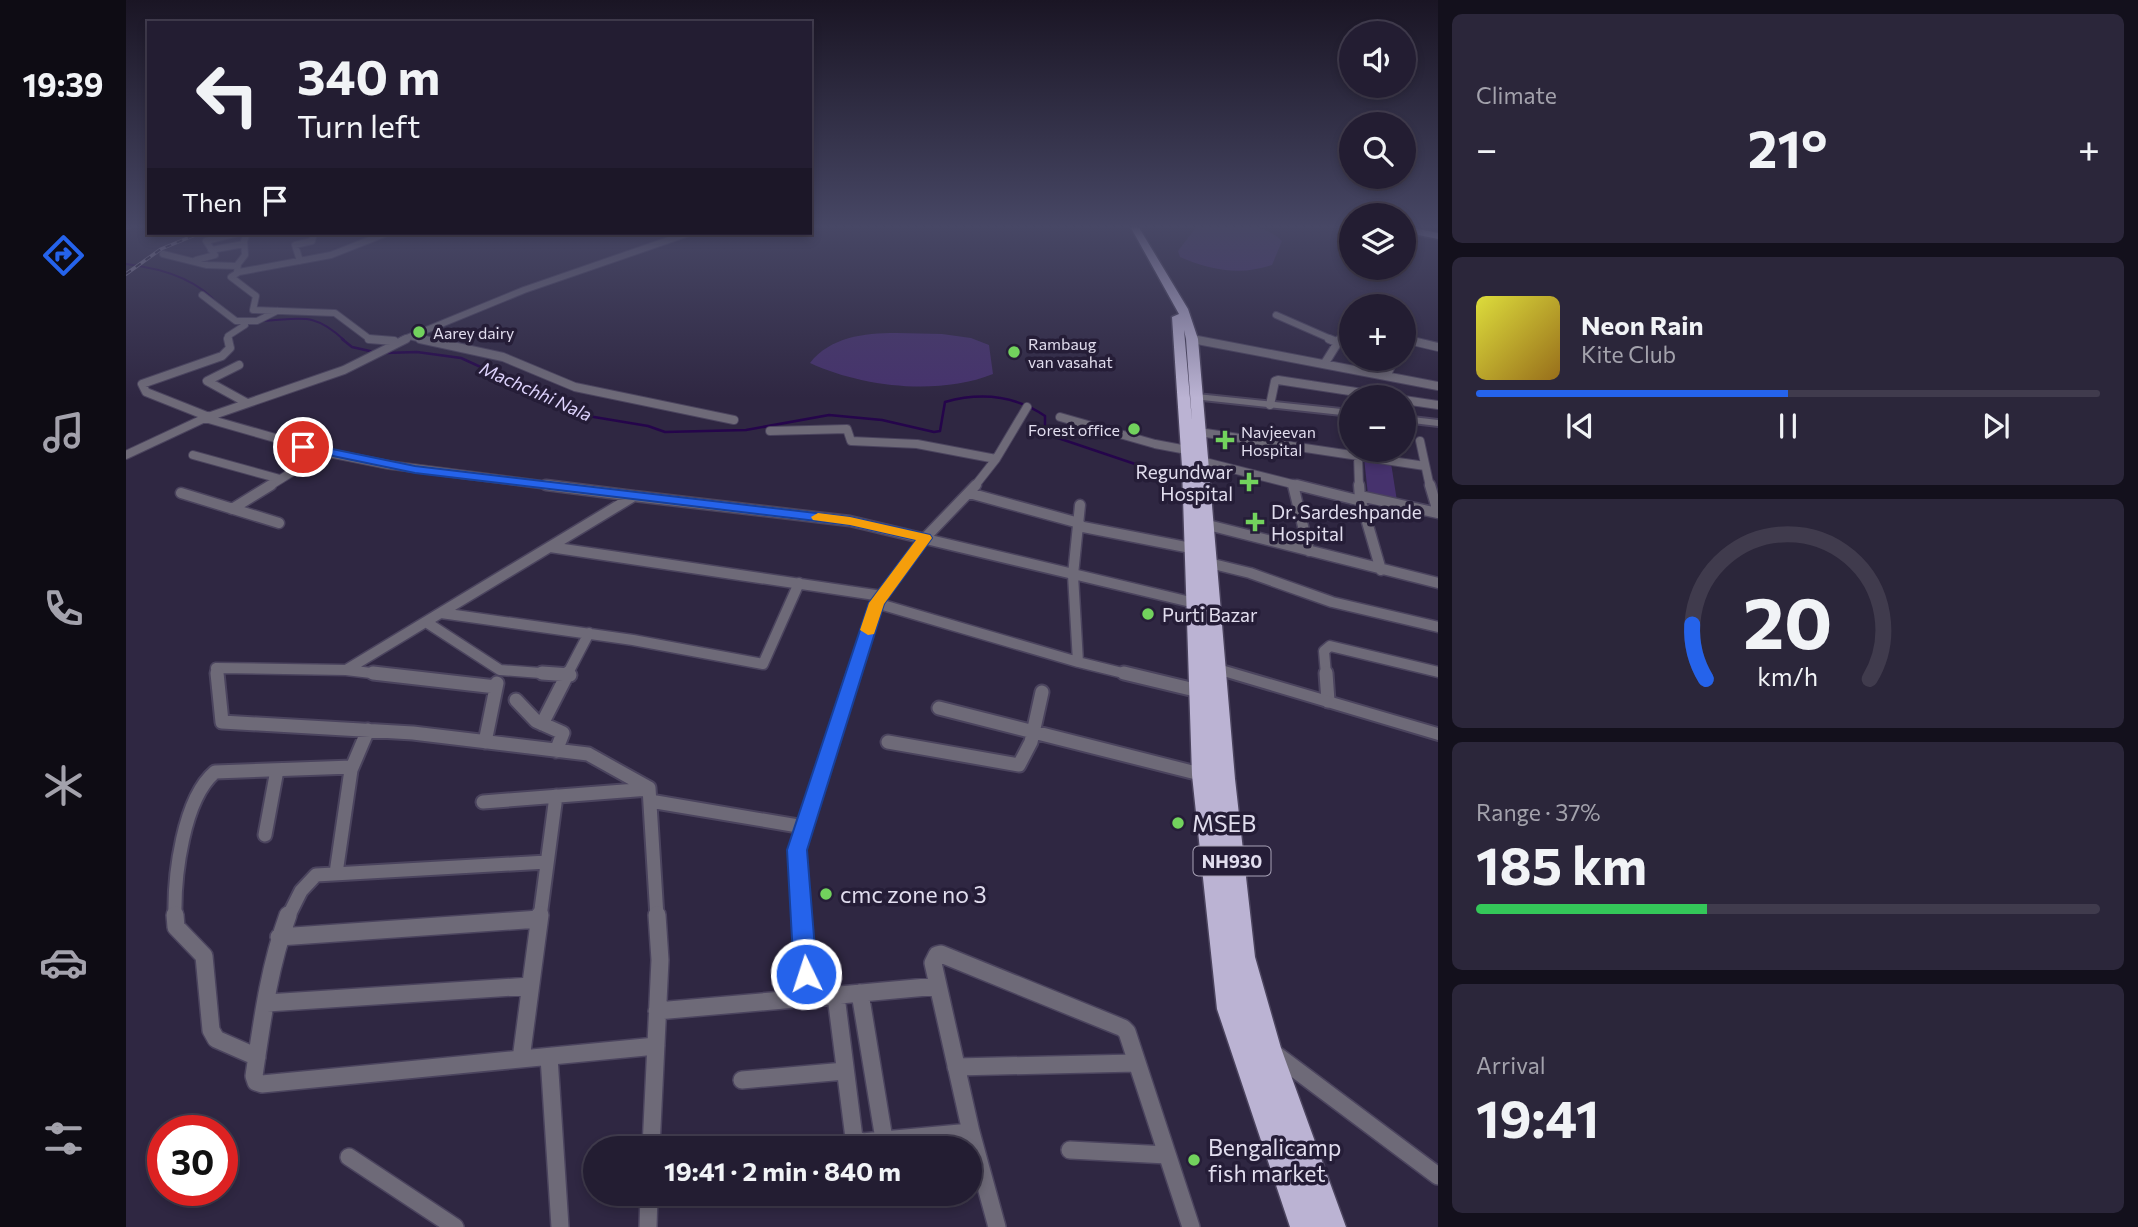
<!DOCTYPE html>
<html lang="en">
<head>
<meta charset="utf-8">
<style>
  body { margin:0; font-family:Commissioner,sans-serif; background:#2b263a; color:#f1f3f6; height:100vh; display:flex; flex-direction:column; font-size:26px; white-space:nowrap }
  * { box-sizing:border-box; margin:0 }
  p { font-size:23px; color:#a3a2ac }
  .icon { flex:none; width:38px; height:38px; fill:none; stroke:currentColor; stroke-width:2; stroke-linecap:round; stroke-linejoin:round }
  .map { position:relative; flex:1; overflow:hidden }
  .sheet { display:flex; flex-direction:column; gap:14px; padding:14px; background:#13101c; width:700px }
  .sheet>* { flex:none }
  .banner { position:absolute; left:21px; top:21px; width:665px; height:214px; border-radius:0px; box-shadow:0 4px 10px #0003,0 0 0 2px #403b4d; background:#231d32; color:#f1f3f6; overflow:hidden }
  .fabs { position:absolute; left:1213px; top:21px; display:grid; gap:14px }
  .fabs a { display:grid; place-items:center; width:77px; height:77px; border-radius:50%; background:#231d32; box-shadow:0 4px 10px #0003,0 0 0 2px #403b4d; font-size:35px }
  .speed { position:absolute; left:21px; top:1115px; display:flex; gap:14px; font-size:35px; font-weight:700; text-align:center }
  .speed>* { display:grid; place-content:center; width:91px; height:91px; border-radius:50%; background:#231d32; box-shadow:0 4px 10px #0003,0 0 0 2px #403b4d; line-height:1 }
  .speed .limit { border:10px solid #d22; background:#fff; color:#111 }
  .pin { position:absolute; display:grid; place-items:center; width:60px; height:60px; color:#fff; margin:-30px; border:4px solid #fff; border-radius:50%; box-shadow:0 2px 7px #0007 }
  .me { position:absolute; width:77px; margin:-38px; rotate:356deg; stroke-linejoin:round; filter:drop-shadow(0 0 5px #0008) }
  .turn { display:flex; align-items:center; gap:24px; height:147px; padding:0 35px; font-size:32px }
  .turn .icon { width:91px; height:91px; stroke-width:2.5 }
  .turn b { display:block; font-size:49px; line-height:60px }
  .then { display:flex; align-items:center; height:66px; padding:0 35px; background:#0003; gap:14px; font-size:26px }
  .big { font-size:52px; font-weight:700; line-height:1.1 }
  .sheet .card { flex:1; display:flex; flex-direction:column; justify-content:center; gap:10px; min-width:0; padding:0 24px; border-radius:10px; background:#2b263a }
  .sheet .dial { align-items:center; gap:0 }
  .dial svg { height:182px; overflow:visible; fill:none; stroke:#403b4d; stroke-width:7; stroke-linecap:round; text-anchor:middle }
  .dial text { fill:#f1f3f6; stroke:none }
  .song { display:flex; align-items:center; gap:21px }
  .cover { width:84px; height:84px; border-radius:10px; background:linear-gradient(135deg,hsl(60 70% 55%),hsl(40 70% 35%)) }
  .played { height:7px; border-radius:4px; background:linear-gradient(90deg,#2563eb 50%,#403b4d 50%) }
  .keys { display:flex; justify-content:space-around; direction:ltr }
  .heat { display:flex; justify-content:space-between; align-items:center; font-size:38px; direction:ltr }
  .charge { height:10px; border-radius:5px; background:linear-gradient(90deg,#34c759 37%,#403b4d 0) }
  .trip { position:absolute; left:457px; top:1136px; width:399px; height:70px; border-radius:35px; background:#231d32; box-shadow:0 4px 10px #0003,0 0 0 2px #403b4d; font-weight:700; line-height:70px; text-align:center }
  main { display:flex; flex:1; min-height:0 }
  .tab-bar { display:flex; flex-direction:column; width:126px; justify-content:space-around; align-items:center; background:#0e0c14; color:#a3a2ac }
  .tab-bar .icon { width:49px; height:49px }
  .tab-bar .current { color:#2563eb }
  .tab-bar b { font-size:32px; color:#f1f3f6 }
  .map>svg:first-child { display:block }
</style>
</head>
<body>
<main>
<nav class="tab-bar">
<b>19:39</b>
<svg class="icon current" aria-label="directions" viewBox="0 0 24 24"><path d="M12 3l9 9-9 9-9-9zM9 14v-3h6M13 9l2 2-2 2"/></svg>
<svg class="icon" aria-label="music" viewBox="0 0 24 24"><path d="M9 18V5l10-2v13"/><circle cx="6" cy="18" r="3"/><circle cx="16" cy="16" r="3"/></svg>
<svg class="icon" aria-label="phone" viewBox="0 0 24 24"><path d="M5 4h4l2 5-3 2q2 4 5 5l2-3 5 2v4C11 20 4 13 5 4z"/></svg>
<svg class="icon" aria-label="climate" viewBox="0 0 24 24"><path d="M12 3v18M4 7l16 10M4 17L20 7"/></svg>
<svg class="icon" aria-label="car" viewBox="0 0 24 24"><path d="M5 17H2v-5l4-1 3-4h7l3 4 3 1v5h-3M9 17h6M6 11h13"/><circle cx="7" cy="17" r="2"/><circle cx="17" cy="17" r="2"/></svg>
<svg class="icon" aria-label="filters" viewBox="0 0 24 24"><path d="M4 7h16M4 17h16"/><circle cx="9" cy="7" r="2"/><circle cx="15" cy="17" r="2"/></svg>
</nav>
<div class="map">
<svg width="1312" height="1227" viewBox="0 0 1312 1227">
  <rect width="100%" height="100%" fill="#2f2742"/>
  <path fill="#46326d" d="M 1071,226 C 1099,226 1134,219 1156,241 L 1146,265 C 1114,276 1084,270 1054,257 L 1052,251 Z
    M 816,334 L 845,338 L 863,345 L 867,374 C 812,396 736,387 684,363 C 714,325 771,334 816,334 Z
    M 1238,458 L 1265,463 L 1271,501 L 1242,495 Z"/>
  <g fill="none" stroke-linecap="round" stroke-linejoin="round">
    <path stroke="#25054b" stroke-width="2" d="M 0,264 C 33,268 72,278 93,306
      M 134,321 C 174,320 186,310 218,340"/>
    <path stroke="#25054b" stroke-width="2.5" d="M 216,339 L 226,347 L 248,352
      M 259,353 L 291,352 L 335,358 L 462,416 L 522,426 L 539,432 L 620,430 L 703,415 L 756,420 L 808,432 L 814,431 L 819,402 C 855,392 888,395 919,416 L 919,431 L 929,437 L 1012,465 L 1059,473"/>
    <defs>
      <path id="minor-far4" d="M 85,250 L 118,244
        M 37,254 L 81,265 L 111,266
        M 70,260 L 89,255 L 80,241 L 112,233
        M 174,261 L 169,245 L 186,241 L 188,233
        M 111,272 L 112,264 L 119,255 L 118,241 L 121,233
        M 76,295 L 110,321 L 131,321 L 151,311
        M 1150,315 L 1207,340
        M 287,337 L 302,340
        M 1066,339 L 1073,340
        M 1278,339 L 1284,340
        M 103,340 L 102,336 L 119,325 L 118,322
        M 254,340 L 245,340 L 209,313 L 127,310 L 130,296 L 105,277 L 113,272 L 205,255 L 261,233
        M 276,340 L 398,290 L 563,233
        M 1213,340 L 1221,328 L 1225,327"/>
      <path id="minor-far3" d="M 243,339 L 268,341
        M 294,339 L 377,357 L 449,387 L 608,420
        M 1066,339 L 1312,386
        M 1203,339 L 1213,343
        M 1278,339 L 1312,347
        M 1199,363 L 1214,339
        M 113,365 L 81,381 L 121,403
        M 1261,375 L 1268,359
        M 1278,400 L 1312,405
        M 1144,405 L 1149,381 L 1152,380 L 1263,397
        M 83,417 L 20,392 L 16,384 L 96,356 L 104,348 L 102,339
        M 934,417 L 1029,444 L 1061,450
        M 79,418 L 198,452 L 263,465 L 434,487
        M 644,431 L 721,429 L 725,441 L 791,444 L 870,459 L 848,487
        M 1073,432 L 1299,466
        M 1294,441 L 1304,487
        M 0,455 L 79,418 L 218,370 L 280,339
        M 67,455 L 154,479
        M 1232,455 L 1233,487
        M 870,459 L 901,407
        M 1075,461 L 1178,487
        M 142,487 L 198,452"/>
      <path id="minor-far2" d="M 420,485 L 508,496
        M 1167,485 L 1183,551
        M 1171,485 L 1235,501
        M 1233,485 L 1234,498 L 1255,570
        M 1304,485 L 1312,512
        M 55,493 L 153,523
        M 843,493 L 953,523
        M 1234,496 L 1312,513
        M 106,509 L 145,485
        M 1078,524 L 1312,583
        M 952,526 L 1070,549
        M 424,547 L 756,596
        M 1083,563 L 1124,573 L 1206,602 L 1312,627
        M 750,603 L 952,662 L 1005,675
        M 315,613 L 507,640 L 637,664 L 673,583
        M 300,622 L 374,670 L 441,675
        M 952,662 L 947,575 L 954,505
        M 220,670 L 262,675
        M 91,675 L 90,668 L 220,670 L 508,496 L 724,521 L 1073,604
        M 441,675 L 463,633
        M 727,675 L 750,603 L 799,538 L 850,485
        M 1200,675 L 1198,651 L 1204,646 L 1312,672"/>
      <path id="minor-far1" d="M 91,673 L 96,722 L 287,733 L 462,754 L 523,788 L 531,917
        M 247,673 L 370,687
        M 416,673 L 444,675
        M 998,673 L 1073,691
        M 1200,673 L 1202,701
        M 390,700 L 410,721 L 437,733 L 430,751
        M 813,708 L 1078,775
        M 416,724 L 442,673
        M 359,742 L 371,683
        M 762,742 L 893,765 L 905,742 L 916,692
        M 524,801 L 678,827
        M 357,802 L 523,789
        M 139,835 L 151,770
        M 210,873 L 225,770 L 242,730
        M 49,917 C 48,876 57,799 89,772 L 226,767
        M 162,917 L 175,891 L 190,875 L 421,862
        M 414,917 L 430,796
        M 676,917 L 671,850 L 728,673"/>
      <path id="minor" d="M 49,915 L 50,927 L 78,956 L 85,1030 L 90,1039 L 131,1057
        M 162,915 C 143,967 136,1021 128,1076 L 130,1082 L 136,1084 L 530,1046
        M 153,937 L 413,919
        M 734,993 L 758,1139
        M 710,996 L 728,1138 L 736,1142 L 845,1132
        M 681,998 L 812,986
        M 141,1003 L 404,986
        M 531,1011 L 681,998 L 675,915
        M 1149,1054 L 1312,1176
        M 423,1057 L 434,1227
        M 395,1059 L 414,915
        M 830,1067 L 1010,1063
        M 616,1080 L 719,1071
        M 525,1148 L 534,960 L 531,915
        M 944,1150 L 1041,1155
        M 223,1157 L 329,1227
        M 522,1227 L 523,1194
        M 871,1227 L 845,1132 L 807,963 L 811,955 L 815,954 L 997,1028 L 1001,1032 L 1065,1227"/>
      <path id="tertiary" d="M 1071,394 L 1225,410 L 1225,416 L 1067,399 L 1067,395 Z
        M 1278,416 L 1312,420 L 1312,426 L 1278,422 Z
        M 1082,661 L 1312,728 L 1312,740 L 1077,670 L 1075,666 Z"/>
      <path id="primary" d="M 1278,226 L 1312,233 L 1312,239 L 1278,232 Z"/>
      <path id="trunk" d="M 1004,226 L 1012,226 L 1062,309 L 1072,339 L 1109,779 L 1129,957 L 1155,1048 L 1220,1227 L 1164,1227 L 1091,1009 L 1066,775 L 1056,467 L 1046,317 L 1053,314 ZM 1058,330 L 1060,339 L 1066,421 Z"/>
    </defs>
    <use href="#minor-far4" stroke="#4b445e" stroke-width="8"/>
    <use href="#minor-far3" stroke="#4b445e" stroke-width="10"/>
    <use href="#minor-far2" stroke="#4b445e" stroke-width="13"/>
    <use href="#minor-far1" stroke="#4b445e" stroke-width="17"/>
    <use href="#minor" stroke="#4b445e" stroke-width="20"/>
    <use href="#tertiary" stroke="#4b445e" stroke-width="4"/>
    <use href="#primary" stroke="#4b445e" stroke-width="3"/>
    <use href="#trunk" stroke="#4b445e" stroke-width="3"/>
    <use href="#minor-far4" stroke="#6e6a78" stroke-width="6"/>
    <use href="#minor-far3" stroke="#6e6a78" stroke-width="8"/>
    <use href="#minor-far2" stroke="#6e6a78" stroke-width="10"/>
    <use href="#minor-far1" stroke="#6e6a78" stroke-width="13"/>
    <use href="#minor" stroke="#6e6a78" stroke-width="17"/>
    <use href="#tertiary" fill="#6e6a78" fill-rule="evenodd"/>
    <use href="#primary" fill="#aea7c4" fill-rule="evenodd"/>
    <use href="#trunk" fill="#bbb3d3" fill-rule="evenodd"/>
    <defs>
      <path id="rail" d="M 0,227 L 8,226
        M 0,274 L 35,249 L 74,233"/>
    </defs>
    <use href="#rail" stroke="#9a94a9" stroke-width="3.5"/>
    <use href="#rail" stroke="#251d37" stroke-width="2" stroke-dasharray="6" stroke-linecap="butt"/>
  </g>
  <linearGradient id="sky" x2="0" y2="1"><stop stop-color="#1a1524"/><stop offset="0.57" stop-color="#474765"/><stop offset="1" stop-color="#474765" stop-opacity="0"/></linearGradient>
  <rect width="1312" height="398" fill="url(#sky)"/>
  <path fill="#2563eb" stroke="#184099" stroke-width="2" d="M 177,443 L 289,466 L 724,517 L 804,535 L 806,538 L 758,604 L 681,850 L 691,974 L 688,981 L 680,985 L 671,981 L 668,974 L 661,850 L 743,603 L 790,540 L 724,525 L 289,473 L 173,449 L 171,447 Z"/>
  <path fill="#f59e0b" d="M 692,513 L 724,517 L 804,535 L 806,538 L 758,604 L 748,634 L 742,635 L 734,630 L 743,603 L 790,540 L 724,525 L 687,520 L 685,517 Z"/>
  <g fill="#72d25d" stroke="#251d37" stroke-width="2.5">
    <circle cx="293" cy="332" r="7"/>
    <circle cx="888" cy="352" r="7"/>
    <circle cx="1008" cy="429" r="7"/>
    <path d="M1095.5 429.5h7v7h7v7h-7v7h-7v-7h-7v-7h7z"/>
    <path d="M1119.5 471.5h7v7h7v7h-7v7h-7v-7h-7v-7h7z"/>
    <path d="M1125.5 511.5h7v7h7v7h-7v7h-7v-7h-7v-7h7z"/>
    <circle cx="1022" cy="614" r="7"/>
    <circle cx="1052" cy="823" r="7"/>
    <circle cx="700" cy="894" r="7"/>
    <circle cx="1068" cy="1160" r="7"/>
  </g>
  <g text-anchor="middle" dominant-baseline="central" stroke-width="7" stroke-linejoin="round" paint-order="stroke">
    <g font-size="16" fill="#e1ddee" stroke="#251d37" text-anchor="start">
      <text x="307" y="332">Aarey dairy</text>
      <text x="902" y="343">Rambaug<tspan x="902" dy="18">van vasahat</tspan></text>
      <text x="994" y="429" text-anchor="end">Forest office</text>
      <text x="1115" y="431">Navjeevan<tspan x="1115" dy="18">Hospital</tspan></text>
    </g>
    <g font-size="18" font-style="italic" fill="#ddd2fc" stroke="#251d37">
      <text transform="translate(410 391) rotate(24)">Machchhi Nala</text>
    </g>
    <rect fill="#251d37" stroke="#a9a3b7" stroke-width="2" x="1067.5" y="846.5" width="77" height="29" rx="5"/>
    <g font-size="18" font-weight="bold" fill="#e1ddee">
      <text x="1106" y="861">NH930</text>
    </g>
    <g font-size="19" fill="#e1ddee" stroke="#251d37" text-anchor="start">
      <text x="1107" y="471" text-anchor="end">Regundwar<tspan x="1107" dy="22">Hospital</tspan></text>
      <text x="1145" y="511">Dr. Sardeshpande<tspan x="1145" dy="22">Hospital</tspan></text>
      <text x="1036" y="614">Purti Bazar</text>
    </g>
    <g font-size="23" fill="#e1ddee" stroke="#251d37" text-anchor="start">
      <text x="1066" y="823">MSEB</text>
      <text x="714" y="894">cmc zone no 3</text>
      <text x="1082" y="1147">Bengalicamp<tspan x="1082" dy="26">fish market</tspan></text>
    </g>
  </g>
</svg>
<div class="fabs">
<a><svg class="icon" aria-label="sound" viewBox="0 0 24 24"><path d="M4 9h4l5-4v14l-5-4H4zM17 9q2 3 0 6"/></svg></a>
<a><svg class="icon" aria-label="search" viewBox="0 0 24 24"><circle cx="10" cy="10" r="6"/><path d="M15 15l6 6"/></svg></a>
<a><svg class="icon" aria-label="layers" viewBox="0 0 24 24"><path d="M12 4l9 5-9 5-9-5zM3 14l9 5 9-5"/></svg></a>
<a>+</a>
<a>−</a>
</div>
<div class="speed"><div class="limit">30</div></div>
<div class="pin" style="left:177px;top:447px;background:#d93025"><svg class="icon" aria-label="arrive" viewBox="0 0 24 24"><path d="M6 21V4h12l-3 4 3 4H6"/></svg></div>
<svg class="me" style="left:680px;top:974px" viewBox="-20 -20 40 40"><circle r="17" fill="#2563eb" stroke="#fff" stroke-width="3"/><path d="M0-11L8 9 0 5-8 9z" fill="#fff"/></svg>
<div class="trip">19:41 · 2 min · 840 m</div>
<div class="banner">
<div class="turn"><svg class="icon" aria-label="left" viewBox="0 0 24 24"><path d="M17 20v-9H6M10 6l-5 5 5 5"/></svg><div><b>340 m</b>Turn left</div></div>
<div class="then">Then<svg class="icon" aria-label="arrive" viewBox="0 0 24 24"><path d="M6 21V4h12l-3 4 3 4H6"/></svg></div>
</div>
</div>
<section class="sheet">
<div class="card"><p>Climate</p>
<div class="heat"><a>−</a><b class="big">21°</b><a>+</a></div>
</div>
<div class="card">
<div class="song"><i class="cover"></i><div><b>Neon Rain</b><p>Kite Club</p></div></div>
<div class="played"></div>
<div class="keys"><svg class="icon" aria-label="previous" viewBox="0 0 24 24"><path d="M18 5L8 12l10 7zM5 5v14"/></svg><svg class="icon" aria-label="pause" viewBox="0 0 24 24"><path d="M8 5v14M16 5v14"/></svg><svg class="icon" aria-label="next" viewBox="0 0 24 24"><path d="M6 5l10 7-10 7zM19 5v14"/></svg></div>
</div>
<div class="card dial"><svg viewBox="0 0 100 80">
<path d="M14 69A42 42 0 1 1 86 69"/>
<path d="M14 69A42 42 0 0 1 8 45" stroke="#2563eb"/>
<text x="50" y="56" font-size="32" font-weight="700">20</text>
<text x="50" y="72" font-size="11">km/h</text>
</svg></div>
<div class="card"><p>Range · 37%</p><b class="big">185 km</b><div class="charge"></div></div>
<div class="card"><p>Arrival</p><b class="big">19:41</b></div>
</section>
</main>
</body>
</html>
